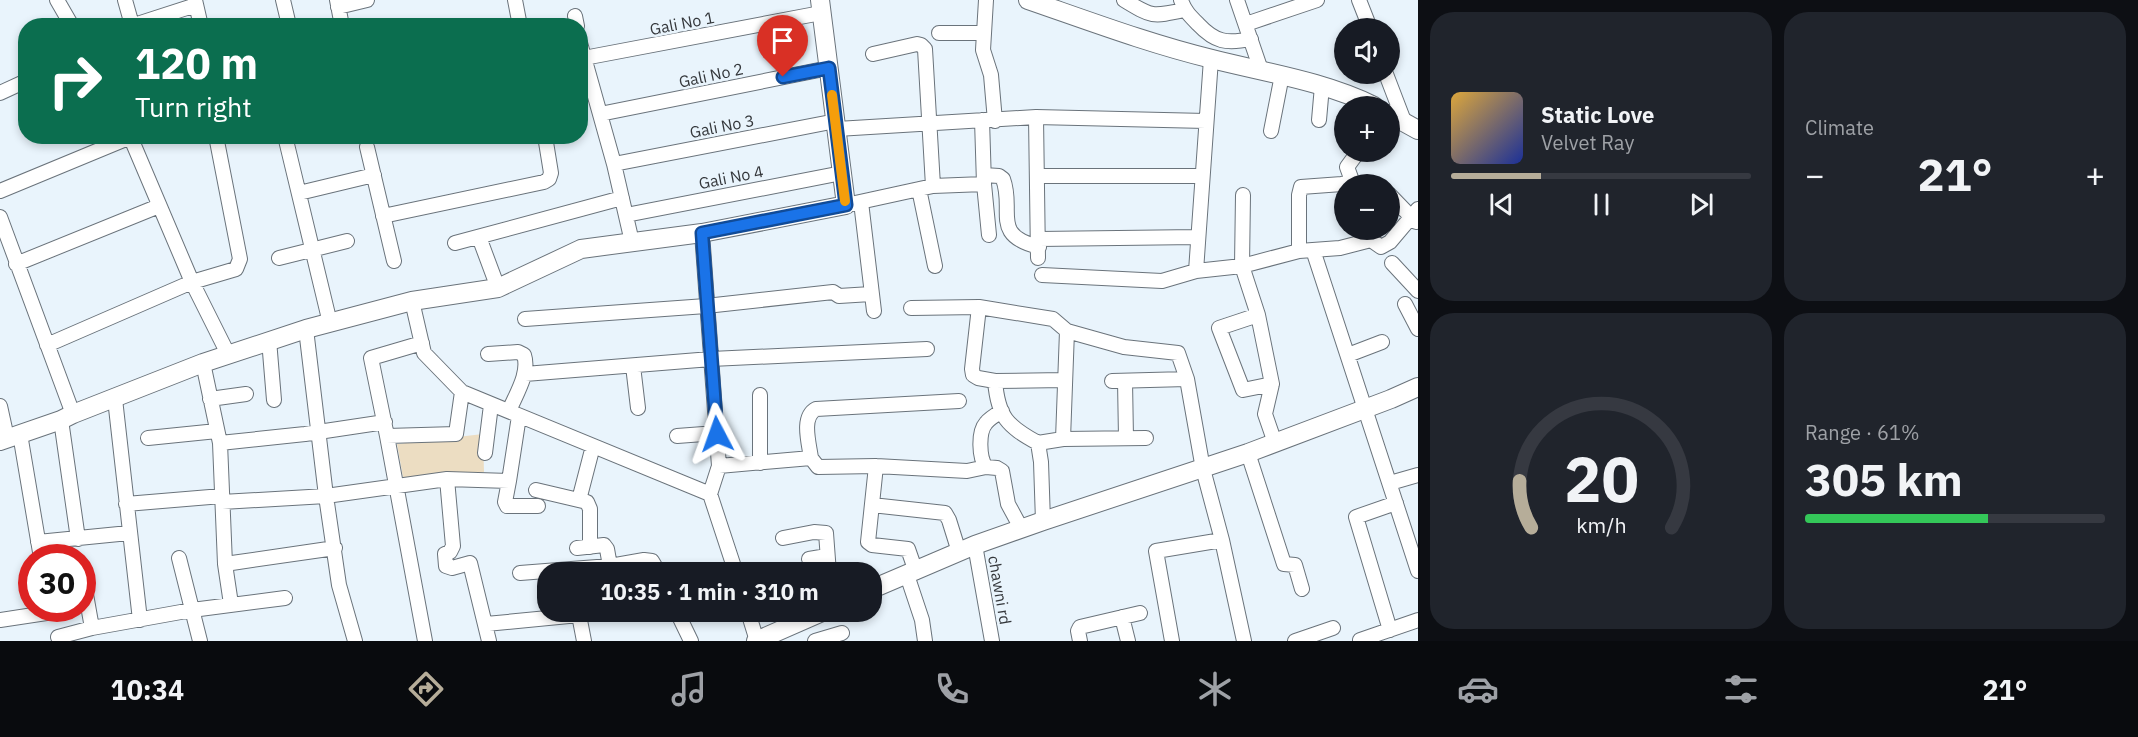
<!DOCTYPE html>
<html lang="en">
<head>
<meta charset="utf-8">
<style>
  body { margin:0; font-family:"IBM Plex Sans",sans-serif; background:#20242c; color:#f1f3f6; height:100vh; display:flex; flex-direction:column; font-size:22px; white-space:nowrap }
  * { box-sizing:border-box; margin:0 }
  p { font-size:20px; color:#9ea1a6 }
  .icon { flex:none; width:33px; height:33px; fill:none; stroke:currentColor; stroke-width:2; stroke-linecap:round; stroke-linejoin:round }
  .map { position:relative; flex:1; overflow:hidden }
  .drawer { display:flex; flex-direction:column; gap:12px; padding:12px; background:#0d0f14; width:720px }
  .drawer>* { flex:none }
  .hud { position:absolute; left:18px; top:18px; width:570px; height:126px; border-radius:24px; box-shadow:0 3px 9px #0003; background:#0b6e4f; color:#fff; overflow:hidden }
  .fabs { position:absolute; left:1334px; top:18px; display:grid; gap:12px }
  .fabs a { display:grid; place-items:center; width:66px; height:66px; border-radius:50%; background:#171b24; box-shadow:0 3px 9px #0003; font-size:30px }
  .speed { position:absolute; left:18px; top:544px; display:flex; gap:12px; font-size:30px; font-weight:700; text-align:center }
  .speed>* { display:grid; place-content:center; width:78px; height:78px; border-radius:50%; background:#171b24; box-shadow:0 3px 9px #0003; line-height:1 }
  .speed .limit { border:9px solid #d22; background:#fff; color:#111 }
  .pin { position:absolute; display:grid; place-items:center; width:51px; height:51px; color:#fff; margin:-62px -26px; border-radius:50% 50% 50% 0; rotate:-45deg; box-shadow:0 0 6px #0007 }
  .pin .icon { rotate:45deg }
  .me { position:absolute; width:66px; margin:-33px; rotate:356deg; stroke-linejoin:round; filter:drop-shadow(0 0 4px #0008) }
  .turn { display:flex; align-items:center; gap:21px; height:126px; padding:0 18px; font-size:27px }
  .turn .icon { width:78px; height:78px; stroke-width:2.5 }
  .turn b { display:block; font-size:42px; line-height:51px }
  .big { font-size:45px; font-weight:800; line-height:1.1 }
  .drawer .card { flex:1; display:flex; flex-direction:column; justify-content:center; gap:9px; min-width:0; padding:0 21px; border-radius:24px; background:#20242c }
  .drawer .dial { align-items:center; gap:0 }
  .dial svg { height:156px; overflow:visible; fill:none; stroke:#363941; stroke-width:7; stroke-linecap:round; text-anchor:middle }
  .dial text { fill:#f1f3f6; stroke:none }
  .song { display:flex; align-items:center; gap:18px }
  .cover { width:72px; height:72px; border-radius:9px; background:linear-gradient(135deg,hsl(40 70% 55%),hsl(230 70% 35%)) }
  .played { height:6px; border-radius:3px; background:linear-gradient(90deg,#b6ad99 30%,#363941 30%) }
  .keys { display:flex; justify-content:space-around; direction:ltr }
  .heat { display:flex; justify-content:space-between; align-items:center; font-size:33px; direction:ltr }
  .charge { height:9px; border-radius:4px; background:linear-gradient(90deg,#34c759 61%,#363941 0) }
  .drawer .tiles { flex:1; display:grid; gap:12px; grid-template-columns:repeat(2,1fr) }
  .trip { position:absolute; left:537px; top:562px; width:345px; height:60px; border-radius:24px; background:#171b24; box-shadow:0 3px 9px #0003; font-weight:800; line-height:60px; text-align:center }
  .menu { display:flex; height:96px; justify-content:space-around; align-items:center; background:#090b0e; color:#9ea1a6 }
  .menu .icon { width:42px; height:42px }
  .menu .active { color:#b6ad99 }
  .menu b { font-size:27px; color:#f1f3f6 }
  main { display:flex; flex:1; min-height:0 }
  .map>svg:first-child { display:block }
</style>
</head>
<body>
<main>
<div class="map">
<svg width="1418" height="641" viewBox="0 0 1418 641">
  <rect width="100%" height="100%" fill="#e9f4fc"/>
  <path fill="#ecddc2" d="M 483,434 L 484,472 L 404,483 L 397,444 Z"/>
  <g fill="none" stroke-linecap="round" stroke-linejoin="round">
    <defs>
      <path id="street" d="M 57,0 L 72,26
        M 125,0 L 132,25
        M 195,0 L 201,26
        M 283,0 L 288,21 L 287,26
        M 337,0 L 342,26
        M 515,0 L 520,26
        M 986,0 L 983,50 L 991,75 L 995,121
        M 1124,0 C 1152,17 1152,17 1184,10
        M 1181,0 C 1184,10 1190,16 1198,24 C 1215,42 1226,44 1251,39
        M 1237,0 L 1261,70
        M 1359,0 L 1370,28
        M 338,7 L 367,0
        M 575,16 L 577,26
        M 1246,24 L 1317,0
        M 131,26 L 196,5
        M 939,33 L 984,33
        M 580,43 L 614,164 L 632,242
        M 873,54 L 917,44 L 921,45 L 925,49 L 933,186
        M 584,58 L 821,13
        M 1386,74 L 1404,121
        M 0,93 L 26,81
        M 600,114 L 829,68
        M 1036,117 L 1038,258
        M 982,120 L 984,184 L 989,235
        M 1319,120 L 1322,86
        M 837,129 L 1036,117 L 1206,121
        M 1271,131 L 1282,75
        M 130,136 L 192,282 L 228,354
        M 285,136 L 330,323
        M 367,147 L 394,261
        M 614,164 L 836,121
        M 984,175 L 999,176 L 1003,179 C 1015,211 990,235 1039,247
        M 1038,176 L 1201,176
        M 919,189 L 935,266
        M 0,191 L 133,136
        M 299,193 L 374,175
        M 1389,194 L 1416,222
        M 1243,195 L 1242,266 L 1258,315 L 1272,384 L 1265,414 L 1275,443
        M 861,202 L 874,311
        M 846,205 L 933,186 L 984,184
        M 626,215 L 842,173
        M 383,216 L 544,182 L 549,179 L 551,173 L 545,136
        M 0,217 L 73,414
        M 702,233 L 719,466 L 710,494
        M 479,237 L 498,288
        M 1039,239 L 1197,237
        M 455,243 L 622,198
        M 1313,250 L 1418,571
        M 1299,251 L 1299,195 L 1301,187 L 1342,184 L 1349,182 L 1351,178 L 1347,167 L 1358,152
        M 279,258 L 347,241
        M 1392,263 L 1418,291
        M 16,264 L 159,206
        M 1196,271 L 1211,59
        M 1042,275 L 1162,281 L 1196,271 L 1242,266 L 1299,251 L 1340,248 L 1371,240 L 1381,247 L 1390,242 L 1418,209
        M 412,301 L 424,353 L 462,392 L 710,494 L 736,573
        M 1405,304 L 1418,329
        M 979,307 L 972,369 L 973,375 L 978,378 L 995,381 C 998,417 1007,426 1038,443
        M 911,308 L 979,307 L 1053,319 L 1067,331 L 1124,347 L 1178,353 L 1187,379 L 1203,469 L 1222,540 L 1156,551 L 1172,641
        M 1258,315 L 1219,328 L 1243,390 L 1272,384
        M 525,319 L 706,306 L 833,292 L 839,296 L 871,294
        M 306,329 L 326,496 L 339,585 L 355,641
        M 269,340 L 274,400
        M 422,343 L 371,358 L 387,436 L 425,641
        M 47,345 L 192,282 L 236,269 L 240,259 L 216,136
        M 488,354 L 518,352 L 524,355 C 530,373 516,394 509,411
        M 1348,355 L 1382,342
        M 203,363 L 220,443
        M 633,366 L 638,408
        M 525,374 L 711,359 L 927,349
        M 995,381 L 1064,380
        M 1112,381 L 1187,379
        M 1125,381 L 1126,438
        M 760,395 L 760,463
        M 115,399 L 140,620
        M 210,399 L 246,394
        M 0,406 L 7,438
        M 1002,411 C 997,414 990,418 986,423 C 978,432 979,458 986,467 L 997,468 L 1002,471 L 1008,504 L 1021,528
        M 61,420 L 78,539
        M 20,434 L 41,558
        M 387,436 L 456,434 L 462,392
        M 677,436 L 717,433
        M 148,438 L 217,431
        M 1063,439 L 1067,331
        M 485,453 L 491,405
        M 1248,453 L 1284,564 L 1295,565 L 1302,589
        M 811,458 C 809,443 801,417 816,409 L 959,401
        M 719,466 L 811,458 L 818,467 L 876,466 L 967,471 L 986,467
        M 876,466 L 868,542 L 872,545 L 908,549 L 916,572
        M 447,479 L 453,546 L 450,552 L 445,554 L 446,566 L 452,568 L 470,563 L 489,641
        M 509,481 L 505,502 L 507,506 L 538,506
        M 1390,483 L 1418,475
        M 536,490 L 587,502 L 590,509 L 590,547
        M 579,500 L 593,446
        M 222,502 L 326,496 L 447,479 L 509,481 L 519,416
        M 126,504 L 222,496
        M 872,505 L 945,513 L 949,520 L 959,552
        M 1043,521 L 1041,462 L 1038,443 L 1063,439 L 1146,438
        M 783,538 L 814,532 L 826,533 L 829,573
        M 1222,540 L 1244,641
        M 38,542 L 129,533
        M 975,545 L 992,641
        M 577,548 L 604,545 L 607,549 L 610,566
        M 179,558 L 200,641
        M 809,559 L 827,556
        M 225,564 L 335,548
        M 82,572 L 92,628
        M 520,573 L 610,566 L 644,560 L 652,561 L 659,573
        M 907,575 L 922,620 L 925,641
        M 231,604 L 225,564 L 220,443 L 305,434 L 385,422
        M 677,612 L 691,641
        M 748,612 L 757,641
        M 1122,617 L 1128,641
        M 0,620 L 53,612
        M 486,624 L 579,615 L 584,641
        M 1390,630 L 1356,517 L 1396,503
        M 58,637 L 92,628 L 192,610 L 285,598
        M 1360,640 L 1418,620
        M 815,641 L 842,633
        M 1080,641 L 1078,631 L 1080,627 L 1140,613
        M 1295,641 L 1333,628"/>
      <path id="secondary" d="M 1028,0 C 1089,21 1150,44 1212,59 C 1267,73 1323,81 1374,106
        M 1389,114 L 1418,130
        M 0,441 L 61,420 L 73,414 L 203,363 L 306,329 L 412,301 L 498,288 L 581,249 L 702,233 L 846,205 L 820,0
        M 872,589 L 975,545 L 1043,521 L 1248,453 L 1391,399 L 1418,387
        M 756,641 L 822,612"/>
    </defs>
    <use href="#street" stroke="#6a737b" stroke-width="16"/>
    <use href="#secondary" stroke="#6a737b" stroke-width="20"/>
    <use href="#street" stroke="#fff" stroke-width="14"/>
    <use href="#secondary" stroke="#fff" stroke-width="18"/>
  </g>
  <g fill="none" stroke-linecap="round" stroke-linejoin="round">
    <defs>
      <path id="route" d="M 717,434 L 702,233 L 846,205 L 829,68 L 783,77"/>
    </defs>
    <use href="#route" stroke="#114b97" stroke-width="15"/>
    <use href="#route" stroke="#1a73e8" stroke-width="10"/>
    <path stroke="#f59e0b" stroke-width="10" d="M 832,95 L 845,201"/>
  </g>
  <g text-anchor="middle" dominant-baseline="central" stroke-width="5" stroke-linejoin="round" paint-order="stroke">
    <g font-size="16" fill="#34373b" stroke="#e9f4fc">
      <text transform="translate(682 23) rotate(-11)">Gali No 1</text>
      <text transform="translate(711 75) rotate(-12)">Gali No 2</text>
      <text transform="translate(722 126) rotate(-11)">Gali No 3</text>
      <text transform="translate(731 177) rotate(-11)">Gali No 4</text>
      <text transform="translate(1000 590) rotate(80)">chawni rd</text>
    </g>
  </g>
</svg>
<div class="fabs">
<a><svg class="icon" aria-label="sound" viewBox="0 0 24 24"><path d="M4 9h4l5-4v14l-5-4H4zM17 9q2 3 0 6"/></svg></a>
<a>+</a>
<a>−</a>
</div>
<div class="speed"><div class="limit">30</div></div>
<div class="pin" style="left:783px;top:77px;background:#d93025"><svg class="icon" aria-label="arrive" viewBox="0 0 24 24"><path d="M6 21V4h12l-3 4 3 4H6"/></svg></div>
<svg class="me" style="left:717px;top:434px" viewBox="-20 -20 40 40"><path d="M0-17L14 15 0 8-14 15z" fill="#1a73e8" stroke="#fff" stroke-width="4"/></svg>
<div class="trip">10:35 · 1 min · 310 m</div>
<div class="hud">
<div class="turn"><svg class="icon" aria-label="right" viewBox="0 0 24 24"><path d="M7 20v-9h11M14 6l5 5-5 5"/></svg><div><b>120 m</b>Turn right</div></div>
</div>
</div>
<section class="drawer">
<div class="tiles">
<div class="card">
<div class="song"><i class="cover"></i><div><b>Static Love</b><p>Velvet Ray</p></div></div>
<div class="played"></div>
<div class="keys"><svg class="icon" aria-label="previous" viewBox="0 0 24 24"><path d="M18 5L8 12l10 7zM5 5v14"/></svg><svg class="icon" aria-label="pause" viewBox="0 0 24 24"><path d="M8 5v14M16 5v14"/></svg><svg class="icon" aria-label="next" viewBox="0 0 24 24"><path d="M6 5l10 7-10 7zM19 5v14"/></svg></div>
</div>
<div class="card"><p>Climate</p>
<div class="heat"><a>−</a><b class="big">21°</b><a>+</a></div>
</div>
<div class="card dial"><svg viewBox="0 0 100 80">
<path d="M14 69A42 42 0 1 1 86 69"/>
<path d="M14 69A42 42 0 0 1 8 45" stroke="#b6ad99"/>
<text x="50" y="56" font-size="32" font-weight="700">20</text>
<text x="50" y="72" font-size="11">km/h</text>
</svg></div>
<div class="card"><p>Range · 61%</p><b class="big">305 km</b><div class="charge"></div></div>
</div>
</section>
</main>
<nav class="menu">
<b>10:34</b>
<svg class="icon active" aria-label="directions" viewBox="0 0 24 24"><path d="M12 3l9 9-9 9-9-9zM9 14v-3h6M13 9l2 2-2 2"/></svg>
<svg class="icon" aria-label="music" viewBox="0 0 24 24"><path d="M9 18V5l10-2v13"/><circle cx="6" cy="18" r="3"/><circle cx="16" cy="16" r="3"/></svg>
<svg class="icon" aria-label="phone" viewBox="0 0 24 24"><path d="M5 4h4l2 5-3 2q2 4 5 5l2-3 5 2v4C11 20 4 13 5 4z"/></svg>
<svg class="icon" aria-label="climate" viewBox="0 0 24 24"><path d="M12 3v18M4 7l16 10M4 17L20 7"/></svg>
<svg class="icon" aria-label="car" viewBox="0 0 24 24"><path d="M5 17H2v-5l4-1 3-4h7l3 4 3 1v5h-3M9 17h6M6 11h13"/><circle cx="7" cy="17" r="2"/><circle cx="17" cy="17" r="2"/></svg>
<svg class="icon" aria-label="filters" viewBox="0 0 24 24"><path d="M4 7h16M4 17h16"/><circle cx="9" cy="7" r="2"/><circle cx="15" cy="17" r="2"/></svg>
<b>21°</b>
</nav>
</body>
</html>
